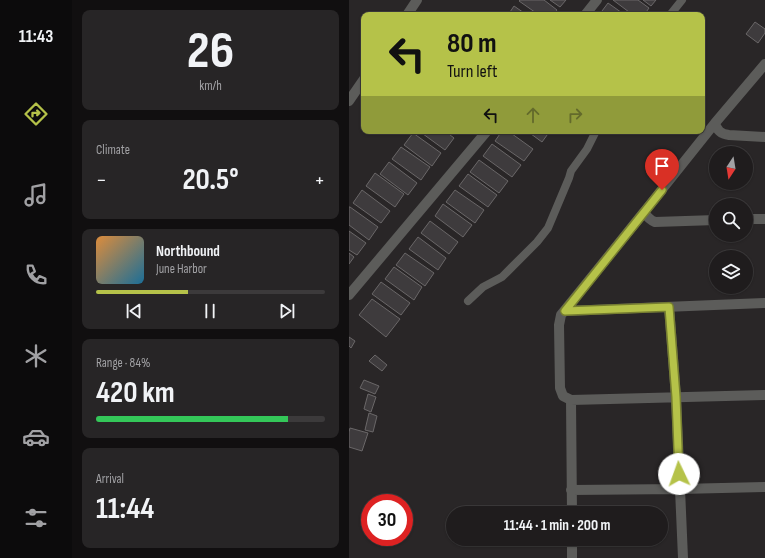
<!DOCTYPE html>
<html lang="en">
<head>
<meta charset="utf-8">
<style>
  body { margin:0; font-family:"Sofia Sans Condensed",sans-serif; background:#272526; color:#f1f3f6; height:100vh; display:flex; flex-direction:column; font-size:15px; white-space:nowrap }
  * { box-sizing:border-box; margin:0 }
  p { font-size:13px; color:#a1a1a4 }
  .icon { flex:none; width:22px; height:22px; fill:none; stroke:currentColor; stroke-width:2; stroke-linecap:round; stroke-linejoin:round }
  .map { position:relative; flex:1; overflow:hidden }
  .panel { display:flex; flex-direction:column; gap:10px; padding:10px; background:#110f10; width:277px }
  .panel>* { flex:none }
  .top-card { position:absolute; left:12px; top:12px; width:344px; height:122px; border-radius:8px; box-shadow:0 1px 3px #0004,0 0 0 1px #3c3a3b; background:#b5c249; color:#111; overflow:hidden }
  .needle { width:26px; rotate:192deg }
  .controls { position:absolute; left:360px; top:146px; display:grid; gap:8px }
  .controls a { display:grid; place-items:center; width:44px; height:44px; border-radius:50%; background:#1f1c1d; box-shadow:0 1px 3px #0004,0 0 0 1px #3c3a3b; font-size:20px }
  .speed { position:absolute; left:12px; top:494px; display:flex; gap:8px; font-size:20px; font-weight:700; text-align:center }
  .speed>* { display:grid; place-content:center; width:52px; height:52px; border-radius:50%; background:#1f1c1d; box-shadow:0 1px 3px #0004,0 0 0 1px #3c3a3b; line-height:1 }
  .speed .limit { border:6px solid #d22; background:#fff; color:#111 }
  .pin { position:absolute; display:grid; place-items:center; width:34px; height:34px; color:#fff; margin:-41px -17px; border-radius:50% 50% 50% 0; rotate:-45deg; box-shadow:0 0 4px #0007 }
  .pin .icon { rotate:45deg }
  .me { position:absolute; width:44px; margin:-22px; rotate:357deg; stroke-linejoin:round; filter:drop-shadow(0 0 3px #0008) }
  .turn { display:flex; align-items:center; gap:14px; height:84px; padding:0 20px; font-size:18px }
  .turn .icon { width:52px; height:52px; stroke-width:2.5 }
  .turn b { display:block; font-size:28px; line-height:34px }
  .lanes { display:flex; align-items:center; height:38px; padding:0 20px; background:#0003; justify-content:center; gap:20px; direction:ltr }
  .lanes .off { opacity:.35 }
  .big { font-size:30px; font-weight:700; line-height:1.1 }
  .panel .widget { flex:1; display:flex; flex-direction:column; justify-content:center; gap:6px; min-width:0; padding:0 14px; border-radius:8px; background:#272526 }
  .panel .dial { align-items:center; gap:0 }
  .dial b { font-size:52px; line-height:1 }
  .song { display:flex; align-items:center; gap:12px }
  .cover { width:48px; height:48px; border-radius:6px; background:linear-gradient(135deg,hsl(30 70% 55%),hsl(200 70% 35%)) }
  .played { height:4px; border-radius:2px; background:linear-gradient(90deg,#b5c249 40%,#3c3a3b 40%) }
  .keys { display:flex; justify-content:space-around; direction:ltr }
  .heat { display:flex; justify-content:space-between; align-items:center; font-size:22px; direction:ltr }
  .charge { height:6px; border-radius:3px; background:linear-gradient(90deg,#34c759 84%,#3c3a3b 0) }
  .trip { position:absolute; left:97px; top:506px; width:222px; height:40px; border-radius:20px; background:#1f1c1d; box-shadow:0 1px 3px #0004,0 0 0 1px #3c3a3b; font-weight:700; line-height:40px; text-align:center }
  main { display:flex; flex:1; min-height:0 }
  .tabs { display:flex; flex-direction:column; width:72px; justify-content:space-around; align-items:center; background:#0c0b0c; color:#a1a1a4 }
  .tabs .icon { width:28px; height:28px }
  .tabs .current { color:#b5c249 }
  .tabs b { font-size:18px; color:#f1f3f6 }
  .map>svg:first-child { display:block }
</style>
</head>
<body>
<main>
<nav class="tabs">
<b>11:43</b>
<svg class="icon current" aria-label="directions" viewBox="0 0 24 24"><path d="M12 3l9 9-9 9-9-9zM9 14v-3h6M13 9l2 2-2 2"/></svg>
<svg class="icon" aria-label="music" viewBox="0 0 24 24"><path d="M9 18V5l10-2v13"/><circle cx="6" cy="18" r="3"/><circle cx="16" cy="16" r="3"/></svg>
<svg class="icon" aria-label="phone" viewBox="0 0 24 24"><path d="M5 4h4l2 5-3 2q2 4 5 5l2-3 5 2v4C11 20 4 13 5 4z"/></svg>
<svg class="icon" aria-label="climate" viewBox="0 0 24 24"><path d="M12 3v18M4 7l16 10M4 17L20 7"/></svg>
<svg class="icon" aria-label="car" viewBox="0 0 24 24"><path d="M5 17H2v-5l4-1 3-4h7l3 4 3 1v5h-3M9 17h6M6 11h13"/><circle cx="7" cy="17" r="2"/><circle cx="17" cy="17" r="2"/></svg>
<svg class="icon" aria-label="filters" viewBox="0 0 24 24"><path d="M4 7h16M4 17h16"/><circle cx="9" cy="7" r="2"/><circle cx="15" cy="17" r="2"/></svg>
</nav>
<section class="panel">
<div class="widget dial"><b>26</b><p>km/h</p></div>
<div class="widget"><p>Climate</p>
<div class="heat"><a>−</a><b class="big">20.5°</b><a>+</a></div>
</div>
<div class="widget">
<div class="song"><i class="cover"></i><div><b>Northbound</b><p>June Harbor</p></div></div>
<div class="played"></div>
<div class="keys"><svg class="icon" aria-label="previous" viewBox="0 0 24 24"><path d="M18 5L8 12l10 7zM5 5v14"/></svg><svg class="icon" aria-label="pause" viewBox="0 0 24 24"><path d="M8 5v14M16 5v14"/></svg><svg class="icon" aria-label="next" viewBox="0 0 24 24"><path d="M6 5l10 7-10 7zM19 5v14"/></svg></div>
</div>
<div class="widget"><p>Range · 84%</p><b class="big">420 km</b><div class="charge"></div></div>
<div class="widget"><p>Arrival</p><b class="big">11:44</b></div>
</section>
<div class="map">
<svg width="416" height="558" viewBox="0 0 416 558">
  <rect width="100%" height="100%" fill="#292627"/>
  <path fill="#3e3b3d" stroke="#6a6768" d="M 171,0 L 195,0 L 208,10 L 204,15 L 190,15 L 170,1 Z
    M 201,0 L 217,0 L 211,7 Z
    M 264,0 L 289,0 L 300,8 L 295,15 L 284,15 Z
    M 294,0 L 307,0 L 302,6 Z
    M 259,3 L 276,15 L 250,15 Z
    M 165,6 L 178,15 L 159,15 Z
    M 406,22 L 416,29 L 416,33 L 409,43 L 397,34 Z
    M 70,131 L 96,131 L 105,138 L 96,150 Z
    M 153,131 L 159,131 L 184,149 L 175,161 L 146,141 Z
    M 178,131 L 201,131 L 193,142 Z
    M 64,133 L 92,153 L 83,166 L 55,145 Z
    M 143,144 L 172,165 L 163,177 L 134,156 Z
    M 52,147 L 81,167 L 72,180 L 43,159 Z
    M 130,160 L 159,181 L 150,193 L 121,172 Z
    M 40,162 L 68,183 L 59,195 L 31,174 Z
    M 26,173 L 55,194 L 46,207 L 17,186 Z
    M 119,174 L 148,195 L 139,207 L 110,186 Z
    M 13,190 L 41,211 L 32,223 L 4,203 Z
    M 106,190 L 135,210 L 126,223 L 97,202 Z
    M 94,204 L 123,225 L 114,237 L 86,216 Z
    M 0,207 L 1,207 L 29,227 L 20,240 L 0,225 Z
    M 81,221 L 109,242 L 100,254 L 72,233 Z
    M 0,231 L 17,243 L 8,255 L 0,250 Z
    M 69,237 L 97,258 L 89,270 L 60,249 Z
    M 0,253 L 5,257 L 0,264 Z
    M 56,253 L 85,273 L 76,286 L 47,265 Z
    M 45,267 L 73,287 L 65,300 L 36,279 Z
    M 32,282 L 61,303 L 52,315 L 23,294 Z
    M 23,299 L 51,319 L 37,337 L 10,315 Z
    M 0,337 L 6,341 L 2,348 L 0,346 Z
    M 26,355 L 38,365 L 33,371 L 20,361 Z
    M 15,380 L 30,386 L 26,394 L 11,388 Z
    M 19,394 L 27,397 L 22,412 L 15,409 Z
    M 20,413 L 28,416 L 24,432 L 16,430 Z
    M 1,428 L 19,433 L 13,451 L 0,447 L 0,432 Z"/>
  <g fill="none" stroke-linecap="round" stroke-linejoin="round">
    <path stroke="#5c5c5a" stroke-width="8" d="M 321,15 L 333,0
      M 119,301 L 134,287 L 153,277 L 188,242 L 199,228 L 220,178 L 222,171 L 238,149 L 247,131"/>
    <path stroke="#5c5c5a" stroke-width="10" d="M 58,15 L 68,0
      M 236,15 L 248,0
      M 416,64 L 366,123 C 368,131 372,134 380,135 L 416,137
      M 0,101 L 15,79
      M 366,123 L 295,212 C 298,217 301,220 306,222 L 367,220
      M 295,212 L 212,315 L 210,325 L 211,388 L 214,396 L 222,400 L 416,395
      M 397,219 L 416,219
      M 0,295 L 138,131
      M 320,307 L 327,397 L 334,558
      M 216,311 L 416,303
      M 222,400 L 223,513
      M 222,490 L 331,489 L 416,487
      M 223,539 L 223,558"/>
  </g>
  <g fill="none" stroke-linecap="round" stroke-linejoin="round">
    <defs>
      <path id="route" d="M 313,190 L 216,311 L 320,307 L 327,397 L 330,474"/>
    </defs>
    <use href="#route" stroke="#767e2f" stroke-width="10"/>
    <use href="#route" stroke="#b5c249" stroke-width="7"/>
  </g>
</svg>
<div class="controls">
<a><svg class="needle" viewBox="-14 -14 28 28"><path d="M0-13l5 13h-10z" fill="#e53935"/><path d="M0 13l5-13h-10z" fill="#a1a1a4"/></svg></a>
<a><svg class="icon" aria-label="search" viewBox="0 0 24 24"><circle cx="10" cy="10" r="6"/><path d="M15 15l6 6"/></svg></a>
<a><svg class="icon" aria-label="layers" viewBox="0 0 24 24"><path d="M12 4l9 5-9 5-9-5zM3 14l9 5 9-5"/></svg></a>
</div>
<div class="speed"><div class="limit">30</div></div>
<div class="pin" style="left:313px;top:190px;background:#d93025"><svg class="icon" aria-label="arrive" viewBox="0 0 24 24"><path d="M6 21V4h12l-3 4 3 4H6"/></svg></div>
<svg class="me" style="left:330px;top:474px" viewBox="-20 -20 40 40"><circle r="19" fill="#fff"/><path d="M0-13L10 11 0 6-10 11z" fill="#b5c249"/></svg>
<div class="trip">11:44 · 1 min · 200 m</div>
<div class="top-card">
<div class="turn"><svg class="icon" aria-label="left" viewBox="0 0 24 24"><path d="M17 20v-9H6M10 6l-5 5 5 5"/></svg><div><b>80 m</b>Turn left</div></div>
<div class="lanes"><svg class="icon" aria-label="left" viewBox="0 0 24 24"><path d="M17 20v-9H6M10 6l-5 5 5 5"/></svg><svg class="icon off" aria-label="ahead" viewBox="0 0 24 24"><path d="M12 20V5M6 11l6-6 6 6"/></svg><svg class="icon off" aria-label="right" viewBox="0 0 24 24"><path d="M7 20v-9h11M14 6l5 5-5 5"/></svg></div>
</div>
</div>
</main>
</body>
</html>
